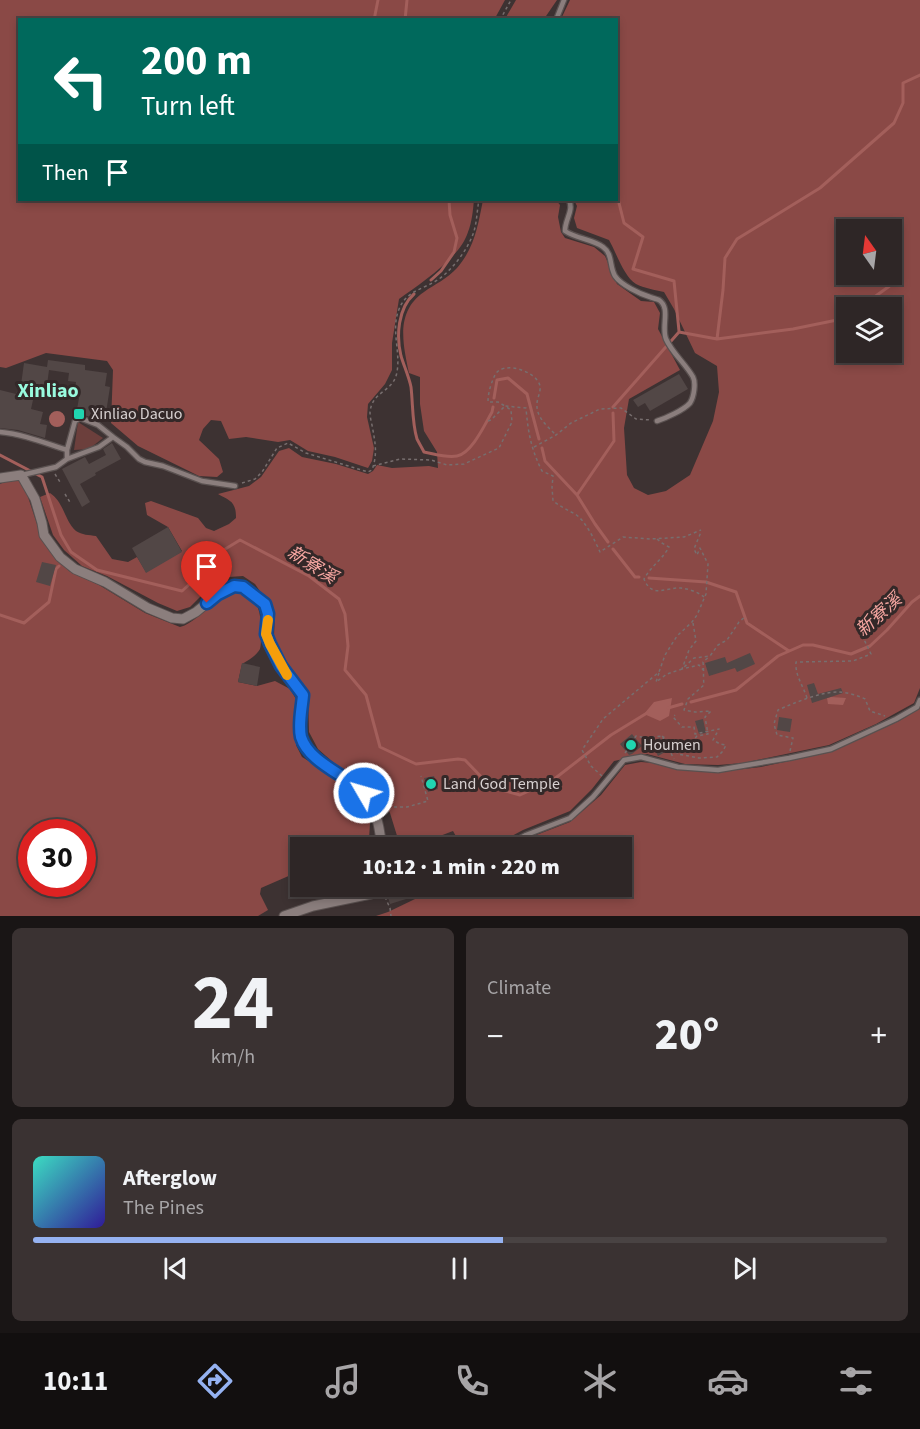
<!DOCTYPE html>
<html lang="en">
<head>
<meta charset="utf-8">
<style>
  body { margin:0; font-family:"Source Sans 3","Noto Sans TC",sans-serif; background:#3a3232; color:#f1f3f6; height:100vh; display:flex; flex-direction:column; font-size:22px; white-space:nowrap }
  * { box-sizing:border-box; margin:0 }
  p { font-size:20px; color:#a7a5a7 }
  .icon { flex:none; width:33px; height:33px; fill:none; stroke:currentColor; stroke-width:2; stroke-linecap:round; stroke-linejoin:round }
  .map { position:relative; height:916px; overflow:hidden }
  .details { display:flex; flex-direction:column; gap:12px; padding:12px; background:#191515; flex:1 }
  .details>* { flex:none }
  .banner { position:absolute; left:18px; top:18px; width:600px; height:183px; border-radius:0px; box-shadow:0 3px 9px #0003,0 0 0 2px #494343; background:#00695c; color:#fff; overflow:hidden }
  .needle { width:39px; rotate:346deg }
  .tools { position:absolute; left:836px; top:219px; display:grid; gap:12px }
  .tools a { display:grid; place-items:center; width:66px; height:66px; border-radius:0px; background:#2e2626; box-shadow:0 3px 9px #0003,0 0 0 2px #494343; font-size:30px }
  .speed { position:absolute; left:18px; top:819px; display:flex; gap:12px; font-size:30px; font-weight:700; text-align:center }
  .speed>* { display:grid; place-content:center; width:78px; height:78px; border-radius:50%; background:#2e2626; box-shadow:0 3px 9px #0003,0 0 0 2px #494343; line-height:1 }
  .speed .limit { border:9px solid #d22; background:#fff; color:#111 }
  .pin { position:absolute; display:grid; place-items:center; width:51px; height:51px; color:#fff; margin:-62px -26px; border-radius:50% 50% 50% 0; rotate:-45deg; box-shadow:0 0 6px #0007 }
  .pin .icon { rotate:45deg }
  .me { position:absolute; width:66px; margin:-33px; rotate:308deg; stroke-linejoin:round; filter:drop-shadow(0 0 4px #0008) }
  .turn { display:flex; align-items:center; gap:21px; height:126px; padding:0 24px; font-size:27px }
  .turn .icon { width:78px; height:78px; stroke-width:2.5 }
  .turn b { display:block; font-size:42px; line-height:51px }
  .then { display:flex; align-items:center; height:57px; padding:0 24px; background:#0003; gap:12px; font-size:22px }
  .big { font-size:45px; font-weight:800; line-height:1.1 }
  .details .card { flex:1; display:flex; flex-direction:column; justify-content:center; gap:9px; min-width:0; padding:0 21px; border-radius:9px; background:#3a3232 }
  .details .dial { align-items:center; gap:0 }
  .dial b { font-size:78px; line-height:1 }
  .song { display:flex; align-items:center; gap:18px }
  .cover { width:72px; height:72px; border-radius:9px; background:linear-gradient(135deg,hsl(170 70% 55%),hsl(250 70% 35%)) }
  .played { height:6px; border-radius:3px; background:linear-gradient(90deg,#95b2f1 55%,#494343 55%) }
  .keys { display:flex; justify-content:space-around; direction:ltr }
  .heat { display:flex; justify-content:space-between; align-items:center; font-size:33px; direction:ltr }
  .details .tiles { flex:1; display:grid; gap:12px; grid-template-columns:1fr 1fr }
  .card:last-child { grid-column:span 2 }
  .trip { position:absolute; left:290px; top:837px; width:342px; height:60px; border-radius:0px; background:#2e2626; box-shadow:0 3px 9px #0003,0 0 0 2px #494343; font-weight:800; line-height:60px; text-align:center }
  .tabs { display:flex; height:96px; justify-content:space-around; align-items:center; background:#120f0f; color:#a7a5a7 }
  .tabs .icon { width:42px; height:42px }
  .tabs .active { color:#95b2f1 }
  .tabs b { font-size:27px; color:#f1f3f6 }
  .map>svg:first-child { display:block }
</style>
</head>
<body>
<div class="map">
<svg width="920" height="916" viewBox="0 0 920 916">
  <rect width="100%" height="100%" fill="#3d3232"/>
  <path fill="#6c3f3c" d="M 78,422 L 103,438 L 89,449 L 74,450 Z"/>
  <path fill="#8a4946" fill-rule="evenodd" d="M 0,0 L 505,0 L 494,20 L 20,20 L 20,200 L 474,200 C 473,210 472,222 468,232 C 460,258 421,283 399,299 L 392,343 L 392,370 L 385,384 L 368,404 L 367,417 L 374,448 L 372,461 L 368,468 L 335,457 L 308,451 L 290,440 L 278,442 L 246,437 L 229,439 L 221,421 L 211,420 L 203,429 L 199,440 L 219,459 L 223,472 L 217,477 L 199,476 L 138,446 L 111,423 L 113,370 L 107,361 L 46,353 L 6,368 L 0,367 Z
    M 516,0 L 557,0 L 544,19 L 505,19 Z
    M 570,0 L 920,0 L 920,688 L 914,703 L 876,724 L 829,745 L 743,763 L 718,765 L 685,764 L 647,754 L 614,761 L 592,789 L 570,811 L 523,830 L 491,847 L 462,847 L 453,831 L 411,847 L 403,847 L 398,839 L 390,813 L 374,786 L 342,770 L 318,749 L 309,732 L 308,695 L 278,648 L 274,636 L 275,613 L 255,584 L 243,576 L 229,577 L 214,583 L 190,607 L 177,611 L 158,603 L 107,576 L 82,566 L 64,550 L 53,535 L 40,497 L 50,493 C 64,502 65,522 76,531 C 82,535 89,535 96,536 L 112,559 L 128,562 L 137,557 L 146,572 L 182,551 L 168,527 L 147,515 L 145,503 L 151,501 L 198,518 L 206,528 L 214,531 L 229,524 L 236,518 C 236,501 230,501 218,494 L 249,486 L 261,477 L 279,451 L 289,448 L 302,457 L 336,464 L 368,474 L 373,471 L 377,465 L 392,468 L 429,466 L 438,468 L 437,452 L 424,431 L 420,404 L 420,377 L 409,373 C 403,344 395,312 424,292 C 435,284 447,279 457,268 C 475,247 478,225 483,200 L 556,200 L 560,205 L 558,217 L 561,232 L 565,238 L 594,247 L 605,256 L 617,284 L 641,301 L 654,302 L 660,313 L 658,329 L 680,370 L 629,399 L 624,428 L 627,475 L 634,488 L 648,495 L 666,491 L 690,475 L 713,421 L 719,392 L 717,366 L 695,353 L 674,309 L 664,292 C 655,290 644,288 636,284 C 624,277 616,252 609,240 L 577,228 L 574,218 L 577,206 L 574,200 L 616,200 L 616,20 L 561,19 ZM 846,230 L 891,230 L 891,274 L 846,274 ZM 846,308 L 891,308 L 891,352 L 846,352 Z
    M 9,480 L 21,480 L 27,494 L 43,542 L 69,571 L 99,585 L 145,613 L 180,627 C 183,626 186,625 189,623 C 202,616 225,589 240,593 C 261,597 261,618 261,635 C 261,639 261,645 260,649 C 256,656 249,660 242,664 L 238,682 L 257,686 L 275,681 L 290,689 L 296,699 L 296,745 L 302,757 L 356,790 L 364,805 L 370,823 L 369,839 L 363,846 L 358,847 L 300,848 L 300,871 L 261,888 L 260,894 L 268,910 L 258,916 L 0,916 L 0,484 ZM 32,832 L 82,832 L 82,884 L 32,884 Z
    M 920,707 L 920,916 L 376,916 L 388,912 L 440,887 L 621,886 L 621,848 L 510,847 L 526,839 L 570,822 L 601,795 L 625,765 L 641,762 L 653,763 L 676,769 L 717,772 L 761,767 L 831,752 L 899,721 L 919,709 Z"/>
  <path fill="#a35f5b" d="M49 419a8 8 0 1 1 16 0a8 8 0 1 1-16 0Z
    M 831,697 L 846,698 L 843,705 L 828,704 L 827,698 Z
    M 672,698 L 669,716 L 660,721 L 644,714 L 654,702 Z"/>
  <g fill="none" stroke-linecap="round" stroke-linejoin="round">
    <path stroke="#a35f5b" stroke-width="3" d="M 374,20 L 378,0
      M 405,20 L 407,0
      M 616,191 L 624,223 L 643,237 L 633,269 L 674,281 L 679,331
      M 431,280 L 441,271 L 454,252 L 457,238 L 450,215 L 449,200
      M 414,294 C 398,308 396,336 401,356 C 404,366 409,377 411,387 C 413,404 412,423 417,439 C 419,443 422,448 424,452 C 435,454 446,458 457,456 C 472,453 485,424 492,412 L 493,407
      M 859,308 L 891,285
      M 717,339 L 723,290 L 725,258 L 737,239 L 820,188 L 894,123 L 903,103 L 903,83 L 920,75
      M 494,398 L 497,380 L 508,378 L 527,394 L 539,439
      M 613,407 L 679,332 L 717,339 L 793,329 L 842,319 L 846,317
      M 542,448 L 545,461 L 577,495
      M 0,455 L 42,477 L 61,535 L 71,552 L 97,570 L 182,591 L 192,582 L 209,559 L 240,540 L 309,576 L 339,599 L 345,614 L 348,646 L 345,670 L 366,695 L 380,747 L 416,764 L 458,759 L 465,760 L 491,787 L 520,795 L 553,780 L 611,735 L 647,713
      M 608,542 L 595,524 L 577,495 L 614,441 L 613,413
      M 613,549 L 635,577 L 639,577
      M 649,578 L 706,582 L 736,592 L 747,623 L 789,651
      M 0,615 L 24,623 L 49,602 L 56,569 L 59,566
      M 691,702 L 736,690 L 778,656 L 803,645 L 813,645 L 851,654 L 870,646 L 887,630 L 912,602 L 920,596
      M 668,708 L 682,704"/>
  </g>
  <path fill="#524746" d="M 48,360 L 85,365 L 85,370 L 107,373 L 105,386 L 110,387 L 105,419 L 90,417 L 81,414 L 76,415 L 79,398 L 74,397 L 76,382 L 68,381 L 69,373 L 49,370 L 46,392 L 35,391 L 31,409 L 43,412 L 40,424 L 47,425 L 45,438 L 18,430 L 0,428 L 0,390 L 16,394 L 17,391 L 20,392 L 24,363 L 47,367 Z
    M 679,374 L 688,389 L 650,411 L 645,403 L 638,407 L 633,400 Z
    M 112,443 L 121,459 L 95,473 L 96,475 L 80,484 L 90,502 L 82,507 L 62,469 L 85,457 L 89,464 L 106,455 L 103,449 Z
    M 168,527 L 182,552 L 146,573 L 132,548 Z
    M 42,562 L 56,565 L 50,586 L 36,582 Z
    M 750,653 L 755,664 L 737,672 L 735,668 L 709,676 L 705,663 L 725,657 L 727,663 Z
    M 242,663 L 260,667 L 257,686 L 238,682 Z
    M 814,683 L 818,694 L 841,688 L 843,693 L 812,703 L 807,685 Z
    M 779,717 L 792,719 L 790,732 L 777,730 Z
    M 703,719 L 706,733 L 699,734 L 695,721 Z
    M 632,734 L 642,746 L 632,754 L 629,755 L 620,744 Z
    M 660,738 L 667,751 L 658,756 L 651,742 Z
    M 434,776 L 438,789 L 428,792 L 424,778 Z
    M 452,838 L 458,848 L 435,848 Z
    M 416,888 L 419,895 L 390,904 L 388,897 Z"/>
  <g fill="none" stroke-linecap="round" stroke-linejoin="round">
    <defs>
      <path id="service" d="M 556,20 L 564,0
        M 569,200 C 574,211 565,219 565,231 C 577,239 592,239 603,247 C 613,254 609,266 615,276 C 621,285 640,294 650,297 C 652,298 657,299 659,300 C 671,308 661,326 666,339 C 672,353 685,363 693,377 C 696,383 694,397 690,403 C 684,410 666,418 657,421
        M 0,432 C 23,434 45,443 67,450
        M 67,459 L 67,450 L 75,421 L 80,418 L 98,425 L 113,437
        M 22,475 L 56,467 L 67,459 L 99,447 L 113,437 L 127,447 L 139,459 L 145,462 L 163,466 L 202,481 L 235,486
        M 502,848 L 526,835 L 570,818 L 593,797 L 624,760 L 641,757 L 678,767 L 718,770 L 789,758 L 831,749 L 896,719 L 917,707 L 920,700
        M 371,894 L 383,890 L 409,886"/>
      <path id="minor" d="M 0,478 L 21,475 L 23,478 L 35,499 L 42,523 L 44,535 L 60,557 L 75,569 L 105,582 L 148,608 L 172,618 L 183,619 L 196,612 L 218,594 L 234,586 L 243,587 L 265,604 L 268,614 L 266,634 L 270,644 L 281,666 L 303,695 C 302,708 298,723 301,736 C 308,762 338,770 356,785 C 376,801 379,824 382,848
        M 284,916 L 313,906 L 371,894 L 374,886"/>
    </defs>
    <use href="#service" stroke="#5a5150" stroke-width="7"/>
    <use href="#minor" stroke="#5a5150" stroke-width="11"/>
    <path stroke="#776e6e" stroke-width="1.5" stroke-dasharray="3 3" stroke-linecap="butt" d="M 500,20 L 511,0
      M 488,421 L 491,420 L 505,406 L 498,402 L 488,402 C 488,393 491,383 495,375 C 502,360 537,371 540,386 C 541,392 537,398 537,404 C 536,417 547,426 556,435
      M 534,447 L 556,435 L 571,423 L 600,409 L 621,408 L 636,419 L 651,420
      M 373,466 L 400,459 L 431,460 L 447,465 L 464,464 L 499,448 L 512,422 L 511,410 L 505,406 L 526,408 C 528,432 531,449 542,471 L 553,476 L 552,487 L 553,501 C 560,506 567,510 575,514 C 586,521 595,541 600,552 L 623,537 L 650,539 L 684,537 L 701,530
      M 55,474 L 60,482
      M 242,483 L 255,479 L 262,472 L 277,448 L 288,443 L 306,453 L 368,472 L 372,470 C 378,453 375,442 372,425 C 371,421 370,416 370,412 C 372,392 391,392 396,376 C 402,356 391,332 398,312 C 405,290 423,290 439,279 C 453,269 469,248 474,231 C 477,221 477,210 479,200
      M 65,494 L 71,504
      M 657,539 L 662,543 L 669,547 C 662,560 651,566 644,579 C 652,599 666,587 681,588 C 689,589 698,592 704,597
      M 693,623 L 696,641 L 689,650 L 682,669 L 699,665 L 704,671
      M 659,673 L 656,682 L 667,674 L 682,669 L 694,658 L 710,656 L 718,645 L 727,640 L 739,622 L 746,616
      M 807,698 C 803,685 795,676 796,662 L 853,661 L 871,654 L 859,629
      M 662,736 L 680,748 L 686,749 L 697,736 L 708,734 L 705,717 L 711,711 L 695,712 L 684,710 L 688,699 L 704,685 C 703,677 704,670 703,662 L 710,656
      M 669,741 L 678,754 L 699,758 L 717,757 L 723,751 L 726,745 L 720,744 L 713,740 L 719,729 L 695,734 L 694,727 L 682,727 L 673,717 L 675,715
      M 790,751 L 793,738 L 777,735 L 774,724 L 778,710 C 794,703 820,692 837,692 C 846,692 857,695 865,699 L 870,711 L 885,716
      M 625,753 L 636,736 L 647,738 L 662,736 L 674,759
      M 602,776 L 591,766 L 582,750 L 603,719 L 659,672 L 665,655 L 677,636 L 692,622 L 697,615 L 706,594 L 708,564 L 700,548 L 697,555 L 694,549 L 701,532
      M 382,807 L 407,807 L 428,801 L 421,776
      M 385,897 L 390,908 L 391,916"/>
    <use href="#service" stroke="#8b7e7d" stroke-width="4.5"/>
    <use href="#minor" stroke="#8b7e7d" stroke-width="9"/>
  </g>
  <g fill="none" stroke-linecap="round" stroke-linejoin="round">
    <defs>
      <path id="route" d="M 207,603 L 218,594 L 234,586 L 243,587 L 265,604 L 268,614 L 266,634 L 270,644 L 281,666 L 303,695 C 302,708 298,724 301,737 C 309,763 347,775 364,793"/>
    </defs>
    <use href="#route" stroke="#114b97" stroke-width="15"/>
    <use href="#route" stroke="#1a73e8" stroke-width="10"/>
    <path stroke="#f59e0b" stroke-width="10" d="M 268,620 L 266,634 L 270,644 L 287,675"/>
  </g>
  <g fill="#20d5b0" stroke="#332828" stroke-width="2">
    <rect x="73" y="408" width="12" height="12" rx="3"/>
    <circle cx="631" cy="745" r="6"/>
    <circle cx="431" cy="784" r="6"/>
  </g>
  <g text-anchor="middle" dominant-baseline="central" stroke-width="6" stroke-linejoin="round" paint-order="stroke">
    <g font-size="16" fill="#d7d0d0" stroke="#332828" text-anchor="start">
      <text x="91" y="414">Xinliao Dacuo</text>
      <text x="643" y="745">Houmen</text>
      <text x="443" y="784">Land God Temple</text>
    </g>
    <g font-size="18" font-style="italic" fill="#f6a6a1" stroke="#332828">
      <text transform="translate(312 565) rotate(32)">新寮溪</text>
      <text transform="translate(879 615) rotate(-42)">新寮溪</text>
    </g>
    <g font-size="20" font-weight="bold" fill="#99fade" stroke="#332828">
      <text x="48" y="391">Xinliao</text>
    </g>
  </g>
</svg>
<div class="tools">
<a><svg class="needle" viewBox="-14 -14 28 28"><path d="M0-13l5 13h-10z" fill="#e53935"/><path d="M0 13l5-13h-10z" fill="#a7a5a7"/></svg></a>
<a><svg class="icon" aria-label="layers" viewBox="0 0 24 24"><path d="M12 4l9 5-9 5-9-5zM3 14l9 5 9-5"/></svg></a>
</div>
<div class="speed"><div class="limit">30</div></div>
<div class="pin" style="left:207px;top:603px;background:#d93025"><svg class="icon" aria-label="arrive" viewBox="0 0 24 24"><path d="M6 21V4h12l-3 4 3 4H6"/></svg></div>
<svg class="me" style="left:364px;top:793px" viewBox="-20 -20 40 40"><circle r="17" fill="#1a73e8" stroke="#fff" stroke-width="3"/><path d="M0-11L8 9 0 5-8 9z" fill="#fff"/></svg>
<div class="trip">10:12 · 1 min · 220 m</div>
<div class="banner">
<div class="turn"><svg class="icon" aria-label="left" viewBox="0 0 24 24"><path d="M17 20v-9H6M10 6l-5 5 5 5"/></svg><div><b>200 m</b>Turn left</div></div>
<div class="then">Then<svg class="icon" aria-label="arrive" viewBox="0 0 24 24"><path d="M6 21V4h12l-3 4 3 4H6"/></svg></div>
</div>
</div>
<section class="details">
<div class="tiles">
<div class="card dial"><b>24</b><p>km/h</p></div>
<div class="card"><p>Climate</p>
<div class="heat"><a>−</a><b class="big">20°</b><a>+</a></div>
</div>
<div class="card">
<div class="song"><i class="cover"></i><div><b>Afterglow</b><p>The Pines</p></div></div>
<div class="played"></div>
<div class="keys"><svg class="icon" aria-label="previous" viewBox="0 0 24 24"><path d="M18 5L8 12l10 7zM5 5v14"/></svg><svg class="icon" aria-label="pause" viewBox="0 0 24 24"><path d="M8 5v14M16 5v14"/></svg><svg class="icon" aria-label="next" viewBox="0 0 24 24"><path d="M6 5l10 7-10 7zM19 5v14"/></svg></div>
</div>
</div>
</section>
<nav class="tabs">
<b>10:11</b>
<svg class="icon active" aria-label="directions" viewBox="0 0 24 24"><path d="M12 3l9 9-9 9-9-9zM9 14v-3h6M13 9l2 2-2 2"/></svg>
<svg class="icon" aria-label="music" viewBox="0 0 24 24"><path d="M9 18V5l10-2v13"/><circle cx="6" cy="18" r="3"/><circle cx="16" cy="16" r="3"/></svg>
<svg class="icon" aria-label="phone" viewBox="0 0 24 24"><path d="M5 4h4l2 5-3 2q2 4 5 5l2-3 5 2v4C11 20 4 13 5 4z"/></svg>
<svg class="icon" aria-label="climate" viewBox="0 0 24 24"><path d="M12 3v18M4 7l16 10M4 17L20 7"/></svg>
<svg class="icon" aria-label="car" viewBox="0 0 24 24"><path d="M5 17H2v-5l4-1 3-4h7l3 4 3 1v5h-3M9 17h6M6 11h13"/><circle cx="7" cy="17" r="2"/><circle cx="17" cy="17" r="2"/></svg>
<svg class="icon" aria-label="filters" viewBox="0 0 24 24"><path d="M4 7h16M4 17h16"/><circle cx="9" cy="7" r="2"/><circle cx="15" cy="17" r="2"/></svg>
</nav>
</body>
</html>
